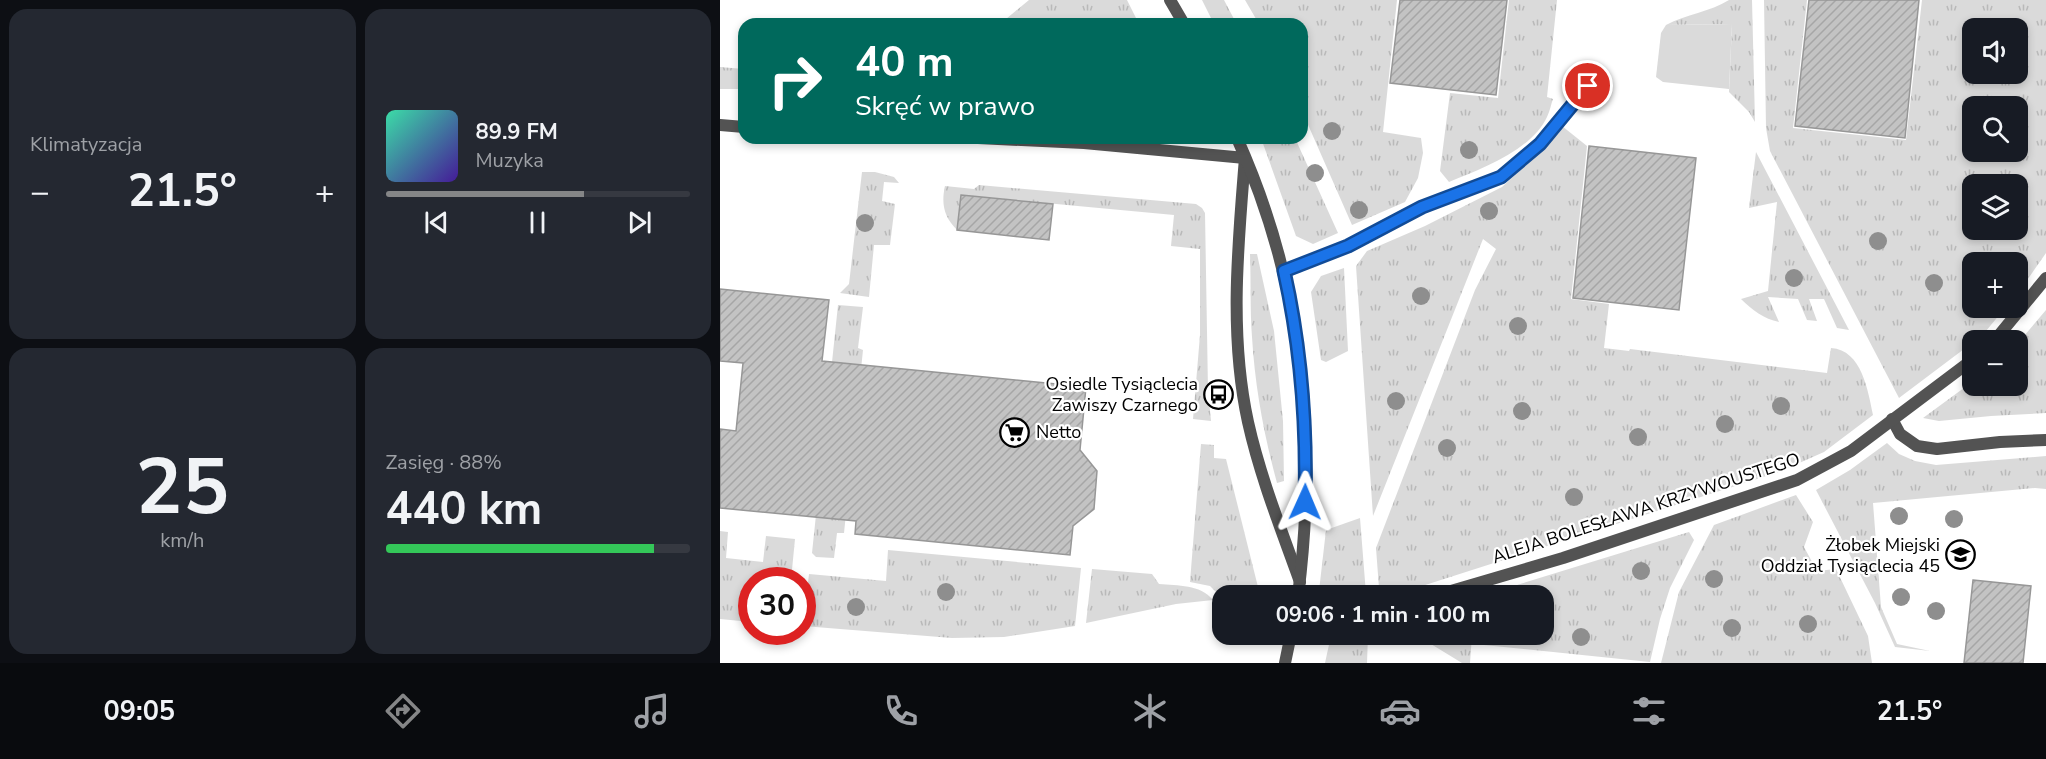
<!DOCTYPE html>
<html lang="pl">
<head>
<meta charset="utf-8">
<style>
  body { margin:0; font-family:"Nunito Sans",sans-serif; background:#242831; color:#f1f3f6; height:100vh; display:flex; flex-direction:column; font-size:22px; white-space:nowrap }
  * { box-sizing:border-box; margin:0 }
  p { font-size:20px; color:#9ea1a6 }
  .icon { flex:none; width:33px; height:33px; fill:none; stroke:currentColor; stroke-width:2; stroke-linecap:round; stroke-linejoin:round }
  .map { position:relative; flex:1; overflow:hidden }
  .panel { display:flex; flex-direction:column; gap:9px; padding:9px; background:#0d0f14; width:720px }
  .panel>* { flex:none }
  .banner { position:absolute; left:18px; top:18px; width:570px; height:126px; border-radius:18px; box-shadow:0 3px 9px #0003; background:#00695c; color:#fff; overflow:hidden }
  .tools { position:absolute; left:1242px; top:18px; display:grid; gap:12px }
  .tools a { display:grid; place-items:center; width:66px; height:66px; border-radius:12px; background:#171b24; box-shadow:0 3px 9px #0003; font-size:30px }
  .speed { position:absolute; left:18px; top:567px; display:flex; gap:12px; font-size:30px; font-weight:700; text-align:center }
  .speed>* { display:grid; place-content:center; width:78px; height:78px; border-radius:50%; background:#171b24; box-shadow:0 3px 9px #0003; line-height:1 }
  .speed .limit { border:9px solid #d22; background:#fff; color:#111 }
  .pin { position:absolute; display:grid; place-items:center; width:51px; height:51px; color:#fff; margin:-26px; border:3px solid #fff; border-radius:50%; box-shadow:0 2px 6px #0007 }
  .me { position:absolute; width:66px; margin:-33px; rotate:1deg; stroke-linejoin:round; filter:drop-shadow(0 0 4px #0008) }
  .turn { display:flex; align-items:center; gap:21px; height:126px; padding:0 18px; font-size:27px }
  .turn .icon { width:78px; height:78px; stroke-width:2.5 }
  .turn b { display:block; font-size:42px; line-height:51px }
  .big { font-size:45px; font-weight:700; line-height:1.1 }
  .panel .tile { flex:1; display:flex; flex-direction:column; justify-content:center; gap:9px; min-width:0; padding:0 21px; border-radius:18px; background:#242831 }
  .panel .dial { align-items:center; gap:0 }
  .dial b { font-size:78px; line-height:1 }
  .song { display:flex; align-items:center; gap:18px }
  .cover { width:72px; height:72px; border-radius:9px; background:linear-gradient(135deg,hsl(160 70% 55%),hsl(260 70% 35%)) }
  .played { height:6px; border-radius:3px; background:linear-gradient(90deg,#858687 65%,#363941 65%) }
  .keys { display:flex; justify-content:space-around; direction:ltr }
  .heat { display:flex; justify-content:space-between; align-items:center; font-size:33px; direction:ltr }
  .charge { height:9px; border-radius:4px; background:linear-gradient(90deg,#34c759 88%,#363941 0) }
  .panel .tiles { flex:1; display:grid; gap:9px; grid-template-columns:repeat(2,1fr) }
  .trip { position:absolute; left:492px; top:585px; width:342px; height:60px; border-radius:18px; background:#171b24; box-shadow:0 3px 9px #0003; font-weight:700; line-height:60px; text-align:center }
  .tab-bar { display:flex; height:96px; justify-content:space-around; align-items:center; background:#090b0e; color:#9ea1a6 }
  .tab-bar .icon { width:42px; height:42px }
  .tab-bar .selected { color:#858687 }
  .tab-bar b { font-size:27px; color:#f1f3f6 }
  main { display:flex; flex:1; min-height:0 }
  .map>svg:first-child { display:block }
</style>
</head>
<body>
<main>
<section class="panel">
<div class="tiles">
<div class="tile"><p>Klimatyzacja</p>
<div class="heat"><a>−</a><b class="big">21.5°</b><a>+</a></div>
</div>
<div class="tile">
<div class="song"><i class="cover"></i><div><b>89.9 FM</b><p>Muzyka</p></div></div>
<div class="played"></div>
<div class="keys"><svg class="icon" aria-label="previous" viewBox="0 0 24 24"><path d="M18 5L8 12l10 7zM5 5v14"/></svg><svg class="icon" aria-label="pause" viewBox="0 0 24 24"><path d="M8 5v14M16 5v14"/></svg><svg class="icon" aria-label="next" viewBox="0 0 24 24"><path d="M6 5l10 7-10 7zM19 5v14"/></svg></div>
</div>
<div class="tile dial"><b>25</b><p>km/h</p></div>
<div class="tile"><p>Zasięg · 88%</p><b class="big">440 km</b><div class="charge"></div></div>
</div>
</section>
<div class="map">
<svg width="1326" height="663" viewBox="0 0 1326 663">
  <defs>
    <pattern id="grass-tufts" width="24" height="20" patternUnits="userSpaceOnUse" patternTransform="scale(1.5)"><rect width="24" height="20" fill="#dadada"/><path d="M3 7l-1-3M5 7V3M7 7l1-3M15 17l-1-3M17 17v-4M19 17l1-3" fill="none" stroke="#b9b9b9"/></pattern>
    <pattern id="building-hatch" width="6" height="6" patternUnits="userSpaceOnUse" patternTransform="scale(1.5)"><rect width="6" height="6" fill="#c3c3c3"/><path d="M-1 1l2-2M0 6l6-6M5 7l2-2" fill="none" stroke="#a6a6a6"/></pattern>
  </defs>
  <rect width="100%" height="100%" fill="#fff"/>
  <path fill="url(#grass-tufts)" fill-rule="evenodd" d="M 309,0 L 407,0 L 419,24 L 280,24 Z
    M 482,0 L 504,0 L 514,19 L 503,24 L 494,24 Z
    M 525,0 L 677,0 L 663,132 L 701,138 L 703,153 L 698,178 L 685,202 L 632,225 L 582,111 L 582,24 L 539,24 Z
    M 789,0 L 837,0 L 827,97 L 833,99 C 831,104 830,111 827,117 C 812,150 761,169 729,182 L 720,171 L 730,93 L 778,98 Z
    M 1009,0 L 1032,0 L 1035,122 L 1029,112 L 1009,92 L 1012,24 L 946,25 C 966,14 990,12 1009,0 Z
    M 1044,0 L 1087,0 L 1073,128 L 1186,140 L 1202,0 L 1326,0 L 1326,253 L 1298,293 L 1298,262 L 1252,262 L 1252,308 L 1285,308 L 1261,337 L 1252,340 L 1252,343 L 1179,398 L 1050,151 L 1046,128 ZM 1252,28 L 1298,28 L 1298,74 L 1252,74 ZM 1252,106 L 1298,106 L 1298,152 L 1252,152 ZM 1252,184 L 1298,184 L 1298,230 L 1252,230 Z
    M 0,67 L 24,69 L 24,89 L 0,89 Z
    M 842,126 L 867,146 L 851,299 L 889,304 L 884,348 L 909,351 L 910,349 L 1107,373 L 1111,348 C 1142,350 1148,391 1153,415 L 1104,452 L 1059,472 L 674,595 L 664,595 L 659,588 L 656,548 L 755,290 L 776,249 L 763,239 L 653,516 L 636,266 L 647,251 L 705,226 L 782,187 L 821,151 Z
    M 541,138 L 575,138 L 618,233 L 593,244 L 576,236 Z
    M 1036,152 L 1129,330 L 1117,328 L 1104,299 L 1089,299 L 1097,321 L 1087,320 L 1078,299 L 1048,297 L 1059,322 C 1044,319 1032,310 1021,299 L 1048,291 L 1057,202 L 1029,208 Z
    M 142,172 L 155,172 L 174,177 L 179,183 L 164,182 L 162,201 L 175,204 L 170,245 L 154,245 L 149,297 L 120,293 L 129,284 Z
    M 259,185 L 476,204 L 482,208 L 485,213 L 488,390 L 491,421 L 473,419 L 480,335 L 480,249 L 451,246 L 454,215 L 241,195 L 237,230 C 224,217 221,204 225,186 L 254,189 Z
    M 530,254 L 537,254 L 554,331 L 563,421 L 564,481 L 557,483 C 544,435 535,387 532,337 C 530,310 531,282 530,254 Z
    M 624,268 L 628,351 L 606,362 L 601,360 L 591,292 L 601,276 Z
    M 118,305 L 143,307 L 138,348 L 143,350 L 124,533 L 117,533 L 114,558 L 96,557 L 92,553 Z
    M 1326,310 L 1326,413 L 1271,416 L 1219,421 L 1203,418 L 1252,382 L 1252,386 L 1298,386 L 1298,343 Z
    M 1167,443 L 1179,454 L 1195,461 L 1216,465 L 1326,456 L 1326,489 L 1315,488 L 1153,503 L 1161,607 L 1177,644 L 1210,651 L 1175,647 L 1155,603 L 1096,490 L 1130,470 Z
    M 481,444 L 494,445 L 494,458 L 506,459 L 540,595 L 498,594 L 490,586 L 470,582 Z
    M 1076,495 L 1093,522 L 1084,547 L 1097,571 L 1116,569 L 1148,636 L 1152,663 L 941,663 L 959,592 L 994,525 Z
    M 640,518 L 646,594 L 608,595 L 599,591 L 606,530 Z
    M 0,531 L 8,532 L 6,558 L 43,562 L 46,536 L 75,539 L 71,580 L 32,580 L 31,622 L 0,619 Z
    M 969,532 L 974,540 L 950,588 L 940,619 L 930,662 L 764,645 L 762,635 L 824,634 L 824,596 L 777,595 L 784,589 Z
    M 168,550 L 361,568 L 355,626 L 284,637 L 232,638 L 83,626 L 89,574 L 166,581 Z
    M 372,569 L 432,574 L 439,584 C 458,586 480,584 493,600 L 456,604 L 366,623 Z
    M 648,635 L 647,663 L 605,663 L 610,640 Z
    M 705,635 L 752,635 L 750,663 L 742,663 L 706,641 Z"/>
  <path fill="#dadada" d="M 1012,24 L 1009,89 L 943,82 L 936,77 L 941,33 L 946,25 Z"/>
  <path fill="url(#building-hatch)" stroke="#979797" stroke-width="1.5" d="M 680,0 L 787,0 L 776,95 L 670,83 Z
    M 1089,0 L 1199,0 L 1185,138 L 1075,126 Z
    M 869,146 L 976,158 L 959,310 L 853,298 Z
    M 241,195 L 333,204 L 329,240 L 237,230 Z
    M 0,289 L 109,300 L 102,361 L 366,387 L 360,450 L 377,471 L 374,509 L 353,526 L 350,555 L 135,534 L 136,521 L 0,508 L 0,429 L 16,431 L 23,363 L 0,361 Z
    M 1253,580 L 1311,586 L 1303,663 L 1244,663 Z"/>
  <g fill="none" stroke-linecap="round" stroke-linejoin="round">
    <path stroke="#535353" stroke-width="12" d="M 525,158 C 518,245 509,335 528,422 C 540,476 561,529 580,582
      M 564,271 L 628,246 L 702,208 L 781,177 L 820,144 L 868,86
      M 1172,419 L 1180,434 L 1197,446 L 1217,449 L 1280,442 L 1326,440"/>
    <path stroke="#535353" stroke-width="12" d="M 1275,340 L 1326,278
      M 714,596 L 843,558 L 1077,480 L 1131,451 L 1252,360"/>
    <path stroke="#535353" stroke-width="12" d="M 450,0 L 464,24
      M 0,125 L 24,127
      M 258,138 L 364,143 L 525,158
      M 517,138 C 583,285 598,437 578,596
      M 565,663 L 571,634"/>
  </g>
  <g fill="#8e8e8e">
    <circle cx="612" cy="131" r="9"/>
    <circle cx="749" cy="150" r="9"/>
    <circle cx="595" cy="173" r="9"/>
    <circle cx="639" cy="210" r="9"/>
    <circle cx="769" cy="211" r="9"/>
    <circle cx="145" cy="223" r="9"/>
    <circle cx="1158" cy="241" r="9"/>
    <circle cx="1074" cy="278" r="9"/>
    <circle cx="1214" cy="283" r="9"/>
    <circle cx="701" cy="296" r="9"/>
    <circle cx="798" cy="326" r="9"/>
    <circle cx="676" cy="401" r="9"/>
    <circle cx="1061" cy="406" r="9"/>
    <circle cx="802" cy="411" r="9"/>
    <circle cx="1005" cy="424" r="9"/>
    <circle cx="918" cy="437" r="9"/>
    <circle cx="727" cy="448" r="9"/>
    <circle cx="854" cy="497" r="9"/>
    <circle cx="1179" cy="516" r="9"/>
    <circle cx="1234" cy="519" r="9"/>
    <circle cx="921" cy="571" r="9"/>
    <circle cx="994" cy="579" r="9"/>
    <circle cx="226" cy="592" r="9"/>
    <circle cx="1181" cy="597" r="9"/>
    <circle cx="136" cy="607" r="9"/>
    <circle cx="1216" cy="611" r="9"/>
    <circle cx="1088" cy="624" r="9"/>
    <circle cx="1012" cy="628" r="9"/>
    <circle cx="861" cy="637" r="9"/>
  </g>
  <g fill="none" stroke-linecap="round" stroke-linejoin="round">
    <defs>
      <path id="route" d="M 585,502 C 587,424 581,347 564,271 L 628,246 L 702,207 L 781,177 L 820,144 L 868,86"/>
    </defs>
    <use href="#route" stroke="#114b97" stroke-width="15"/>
    <use href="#route" stroke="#1a73e8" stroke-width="10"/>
  </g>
  <defs>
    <symbol id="bus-ring" viewBox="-11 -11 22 22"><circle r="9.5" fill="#fff" stroke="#000" stroke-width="1.5"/><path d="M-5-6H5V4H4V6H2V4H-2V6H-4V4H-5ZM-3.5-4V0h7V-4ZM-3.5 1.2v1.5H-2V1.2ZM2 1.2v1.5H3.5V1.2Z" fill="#000"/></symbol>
    <symbol id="supermarket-ring" viewBox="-11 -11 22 22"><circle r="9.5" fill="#fff" stroke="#000" stroke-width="1.5"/><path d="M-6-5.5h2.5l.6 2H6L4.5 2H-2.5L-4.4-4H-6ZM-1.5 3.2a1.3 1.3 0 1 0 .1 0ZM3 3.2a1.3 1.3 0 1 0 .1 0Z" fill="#000"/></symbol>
    <symbol id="school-ring" viewBox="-11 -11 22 22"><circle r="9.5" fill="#fff" stroke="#000" stroke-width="1.5"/><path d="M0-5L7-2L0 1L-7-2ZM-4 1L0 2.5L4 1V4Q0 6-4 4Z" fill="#000"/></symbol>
  </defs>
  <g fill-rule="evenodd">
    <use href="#bus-ring" x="482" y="378" width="33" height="33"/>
    <use href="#supermarket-ring" x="278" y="416" width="33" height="33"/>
    <use href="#school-ring" x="1224" y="538" width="33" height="33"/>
  </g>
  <g text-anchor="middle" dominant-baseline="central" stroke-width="4.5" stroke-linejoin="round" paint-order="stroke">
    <g font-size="18" fill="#000" stroke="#fff" text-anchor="end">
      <text x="478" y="384">Osiedle Tysiąclecia<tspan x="478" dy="21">Zawiszy Czarnego</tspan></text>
      <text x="316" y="432" text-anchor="start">Netto</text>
      <text x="1220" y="545">Żłobek Miejski<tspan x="1220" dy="21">Oddział Tysiąclecia 45</tspan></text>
    </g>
    <g font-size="18" fill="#000" stroke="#fff">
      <text transform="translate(926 508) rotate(-18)">ALEJA BOLESŁAWA KRZYWOUSTEGO</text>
    </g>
  </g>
</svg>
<div class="tools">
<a><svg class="icon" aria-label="sound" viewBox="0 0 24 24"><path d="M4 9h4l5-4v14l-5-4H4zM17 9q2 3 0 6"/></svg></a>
<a><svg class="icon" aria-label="search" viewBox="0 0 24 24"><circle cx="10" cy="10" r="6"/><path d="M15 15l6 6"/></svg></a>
<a><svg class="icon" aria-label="layers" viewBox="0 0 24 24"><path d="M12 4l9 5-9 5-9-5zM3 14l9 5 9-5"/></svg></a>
<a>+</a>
<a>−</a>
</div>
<div class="speed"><div class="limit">30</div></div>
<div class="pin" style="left:868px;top:86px;background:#d93025"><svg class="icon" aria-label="arrive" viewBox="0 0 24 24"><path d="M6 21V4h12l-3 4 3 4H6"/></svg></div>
<svg class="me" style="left:585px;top:502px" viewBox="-20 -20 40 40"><path d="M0-17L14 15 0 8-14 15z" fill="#1a73e8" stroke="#fff" stroke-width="4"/></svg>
<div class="trip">09:06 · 1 min · 100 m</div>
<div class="banner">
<div class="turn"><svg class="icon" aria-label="right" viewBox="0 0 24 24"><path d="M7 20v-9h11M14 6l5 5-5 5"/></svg><div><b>40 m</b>Skręć w prawo</div></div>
</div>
</div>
</main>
<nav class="tab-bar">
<b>09:05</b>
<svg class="icon selected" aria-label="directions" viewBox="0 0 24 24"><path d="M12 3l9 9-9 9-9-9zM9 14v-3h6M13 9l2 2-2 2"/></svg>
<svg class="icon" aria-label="music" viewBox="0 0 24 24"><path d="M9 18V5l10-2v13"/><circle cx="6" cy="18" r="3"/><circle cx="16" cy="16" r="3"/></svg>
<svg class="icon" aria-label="phone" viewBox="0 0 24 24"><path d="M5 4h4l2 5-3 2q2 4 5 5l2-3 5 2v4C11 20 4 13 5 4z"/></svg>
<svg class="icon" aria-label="climate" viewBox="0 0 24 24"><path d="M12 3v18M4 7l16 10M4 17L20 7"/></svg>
<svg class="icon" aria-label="car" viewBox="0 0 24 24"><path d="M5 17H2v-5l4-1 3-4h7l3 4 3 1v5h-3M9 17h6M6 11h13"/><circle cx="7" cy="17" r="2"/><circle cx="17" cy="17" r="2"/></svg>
<svg class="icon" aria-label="filters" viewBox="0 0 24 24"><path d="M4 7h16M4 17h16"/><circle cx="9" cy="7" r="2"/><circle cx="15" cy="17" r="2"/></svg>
<b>21.5°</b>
</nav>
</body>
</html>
